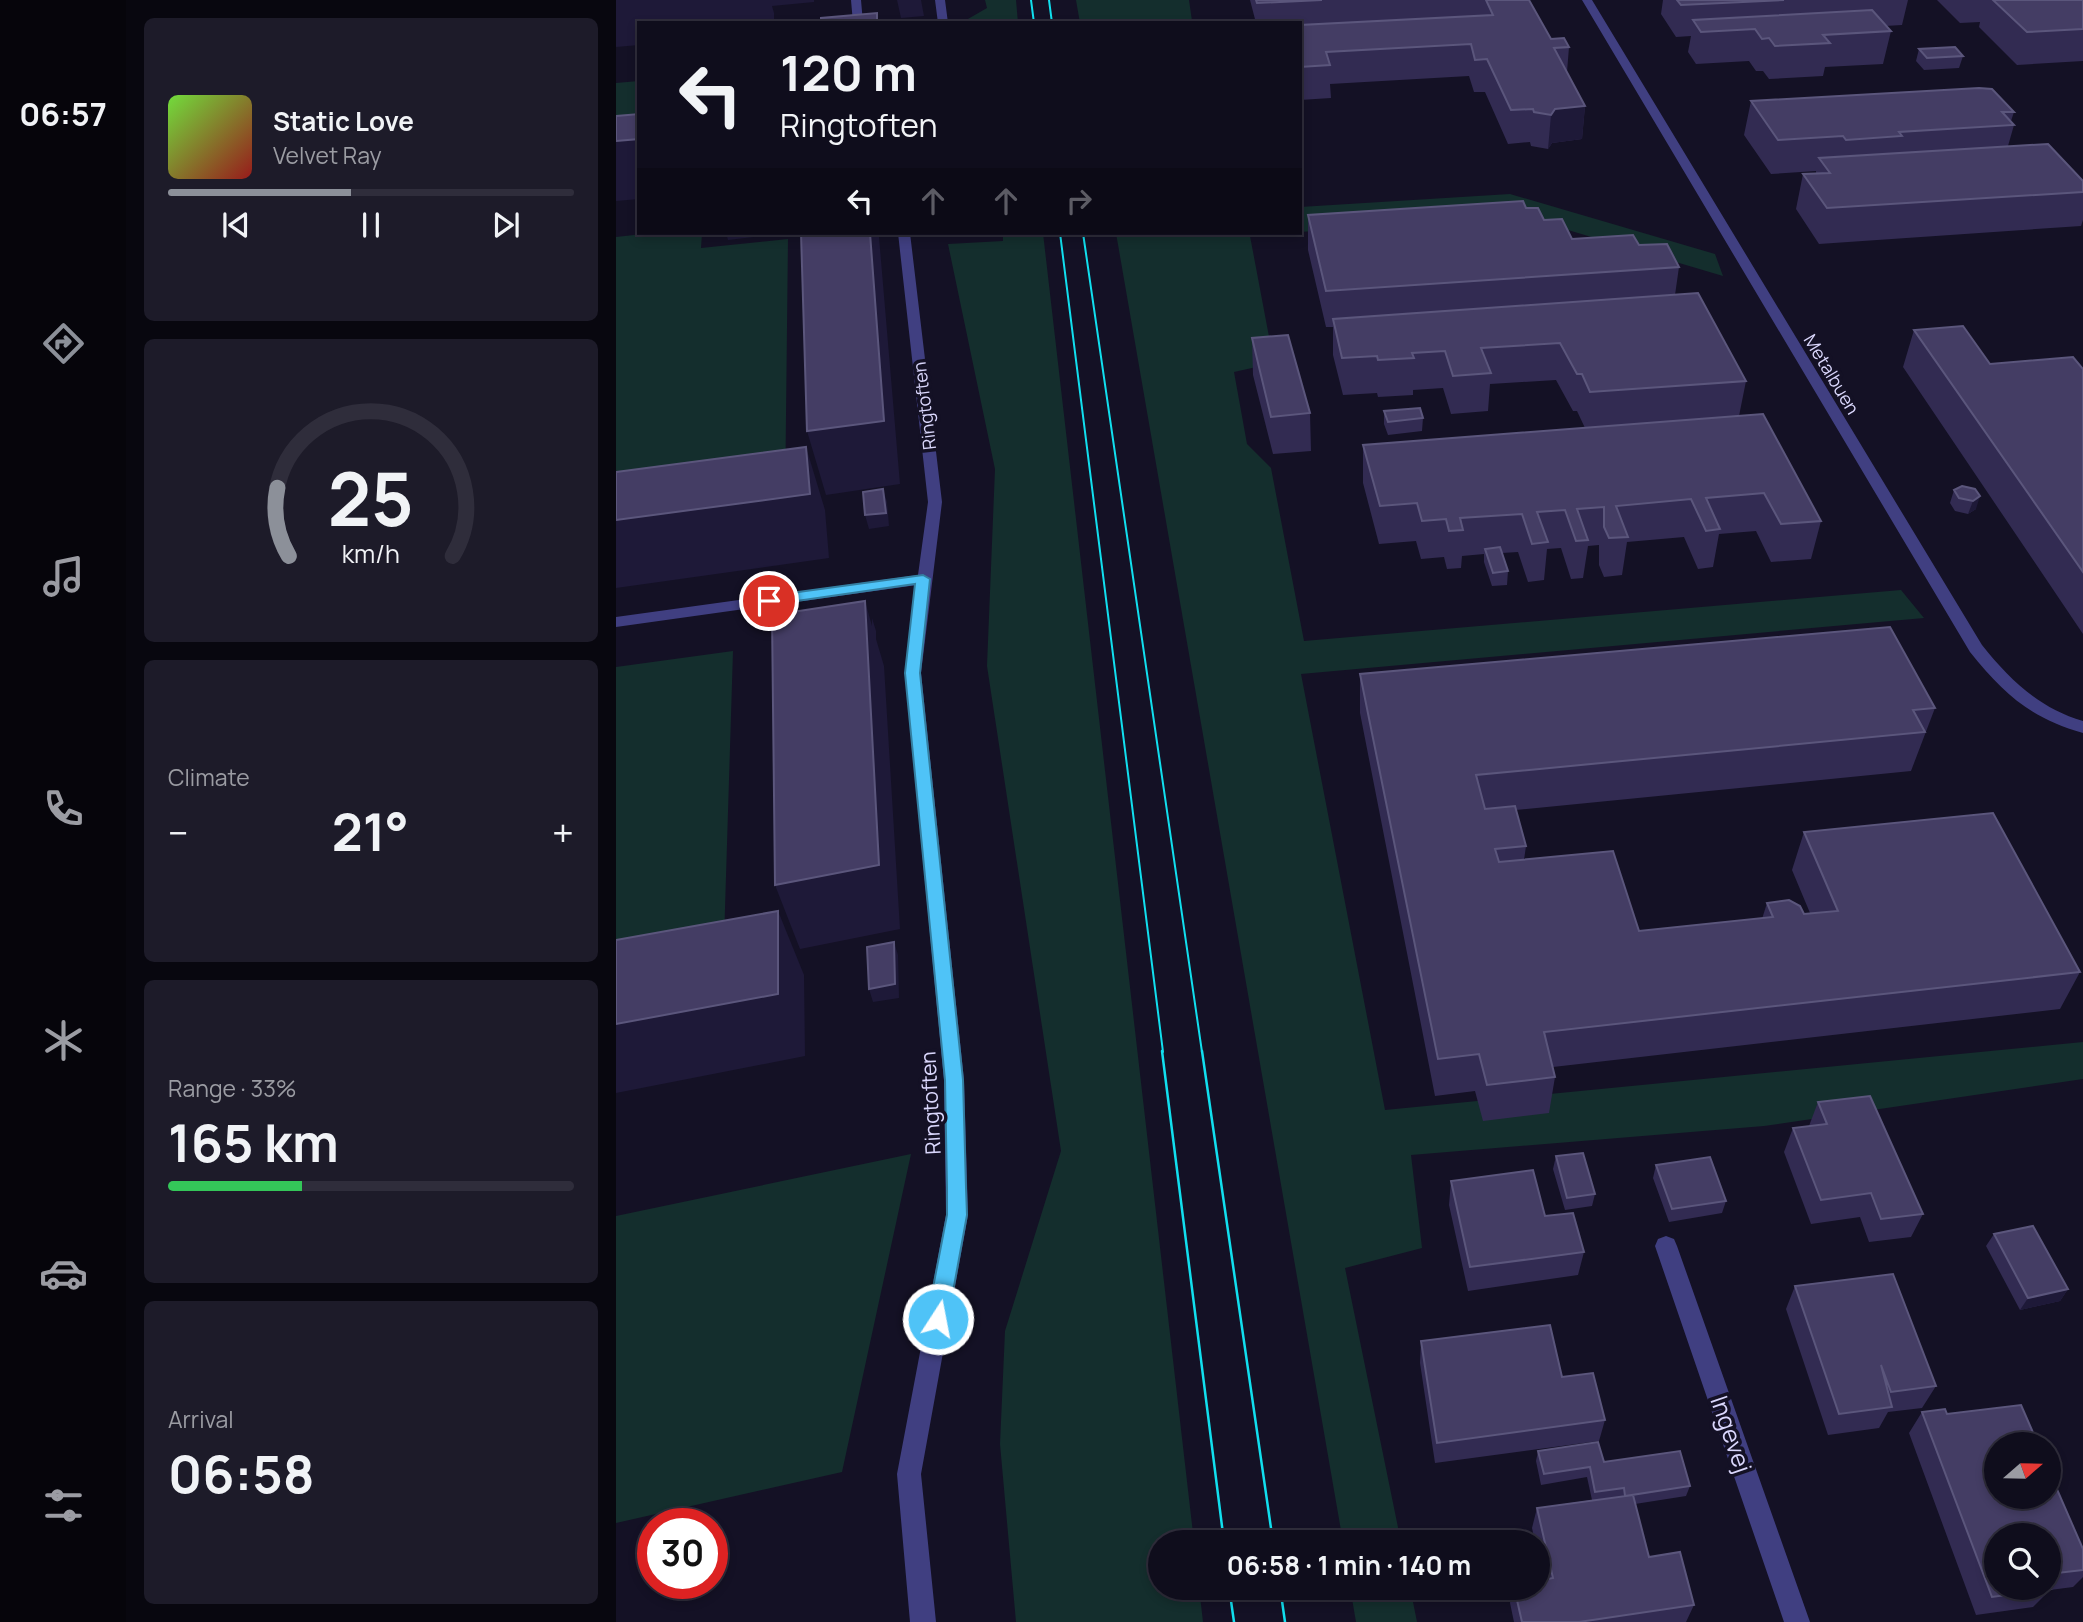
<!DOCTYPE html>
<html lang="en">
<head>
<meta charset="utf-8">
<style>
  body { margin:0; font-family:Manrope,sans-serif; background:#1d1b29; color:#f1f3f6; height:100vh; display:flex; flex-direction:column; font-size:26px; white-space:nowrap }
  * { box-sizing:border-box; margin:0 }
  p { font-size:23px; color:#9b9ca3 }
  .icon { flex:none; width:38px; height:38px; fill:none; stroke:currentColor; stroke-width:2; stroke-linecap:round; stroke-linejoin:round }
  .map { position:relative; flex:1; overflow:hidden }
  .side { display:flex; flex-direction:column; gap:18px; padding:18px; background:#08070f; width:490px }
  .side>* { flex:none }
  .top-card { position:absolute; left:21px; top:21px; width:665px; height:214px; border-radius:0px; box-shadow:0 4px 10px #0003,0 0 0 2px #2f2d3b; background:#0f0d1c; color:#f1f3f6; overflow:hidden }
  .needle { width:46px; rotate:70deg }
  .controls { position:absolute; left:1368px; top:1432px; display:grid; gap:14px }
  .controls a { display:grid; place-items:center; width:77px; height:77px; border-radius:50%; background:#0f0d1c; box-shadow:0 4px 10px #0003,0 0 0 2px #2f2d3b; font-size:35px }
  .speed { position:absolute; left:21px; top:1508px; display:flex; gap:14px; font-size:35px; font-weight:700; text-align:center }
  .speed>* { display:grid; place-content:center; width:91px; height:91px; border-radius:50%; background:#0f0d1c; box-shadow:0 4px 10px #0003,0 0 0 2px #2f2d3b; line-height:1 }
  .speed .limit { border:10px solid #d22; background:#fff; color:#111 }
  .pin { position:absolute; display:grid; place-items:center; width:60px; height:60px; color:#fff; margin:-30px; border:4px solid #fff; border-radius:50%; box-shadow:0 2px 7px #0007 }
  .me { position:absolute; width:77px; margin:-38px; rotate:11deg; stroke-linejoin:round; filter:drop-shadow(0 0 5px #0008) }
  .turn { display:flex; align-items:center; gap:24px; height:147px; padding:0 28px; font-size:32px }
  .turn .icon { width:91px; height:91px; stroke-width:2.5 }
  .turn b { display:block; font-size:49px; line-height:60px }
  .lanes { display:flex; align-items:center; height:66px; padding:0 28px; background:#0003; justify-content:center; gap:35px; direction:ltr }
  .lanes .off { opacity:.35 }
  .big { font-size:52px; font-weight:700; line-height:1.1 }
  .side .tile { flex:1; display:flex; flex-direction:column; justify-content:center; gap:10px; min-width:0; padding:0 24px; border-radius:10px; background:#1d1b29 }
  .side .dial { align-items:center; gap:0 }
  .dial svg { height:182px; overflow:visible; fill:none; stroke:#2f2d3b; stroke-width:7; stroke-linecap:round; text-anchor:middle }
  .dial text { fill:#f1f3f6; stroke:none }
  .song { display:flex; align-items:center; gap:21px }
  .cover { width:84px; height:84px; border-radius:10px; background:linear-gradient(135deg,hsl(100 70% 55%),hsl(0 70% 35%)) }
  .played { height:7px; border-radius:4px; background:linear-gradient(90deg,#8c9099 45%,#2f2d3b 45%) }
  .keys { display:flex; justify-content:space-around; direction:ltr }
  .heat { display:flex; justify-content:space-between; align-items:center; font-size:38px; direction:ltr }
  .charge { height:10px; border-radius:5px; background:linear-gradient(90deg,#34c759 33%,#2f2d3b 0) }
  .trip { position:absolute; left:532px; top:1530px; width:402px; height:70px; border-radius:35px; background:#0f0d1c; box-shadow:0 4px 10px #0003,0 0 0 2px #2f2d3b; font-weight:700; line-height:70px; text-align:center }
  main { display:flex; flex:1; min-height:0 }
  .dock { display:flex; flex-direction:column; width:126px; justify-content:space-around; align-items:center; background:#06050b; color:#9b9ca3 }
  .dock .icon { width:49px; height:49px }
  .dock .current { color:#8c9099 }
  .dock b { font-size:32px; color:#f1f3f6 }
  .map>svg:first-child { display:block }
</style>
</head>
<body>
<main>
<nav class="dock">
<b>06:57</b>
<svg class="icon current" aria-label="directions" viewBox="0 0 24 24"><path d="M12 3l9 9-9 9-9-9zM9 14v-3h6M13 9l2 2-2 2"/></svg>
<svg class="icon" aria-label="music" viewBox="0 0 24 24"><path d="M9 18V5l10-2v13"/><circle cx="6" cy="18" r="3"/><circle cx="16" cy="16" r="3"/></svg>
<svg class="icon" aria-label="phone" viewBox="0 0 24 24"><path d="M5 4h4l2 5-3 2q2 4 5 5l2-3 5 2v4C11 20 4 13 5 4z"/></svg>
<svg class="icon" aria-label="climate" viewBox="0 0 24 24"><path d="M12 3v18M4 7l16 10M4 17L20 7"/></svg>
<svg class="icon" aria-label="car" viewBox="0 0 24 24"><path d="M5 17H2v-5l4-1 3-4h7l3 4 3 1v5h-3M9 17h6M6 11h13"/><circle cx="7" cy="17" r="2"/><circle cx="17" cy="17" r="2"/></svg>
<svg class="icon" aria-label="filters" viewBox="0 0 24 24"><path d="M4 7h16M4 17h16"/><circle cx="9" cy="7" r="2"/><circle cx="15" cy="17" r="2"/></svg>
</nav>
<section class="side">
<div class="tile">
<div class="song"><i class="cover"></i><div><b>Static Love</b><p>Velvet Ray</p></div></div>
<div class="played"></div>
<div class="keys"><svg class="icon" aria-label="previous" viewBox="0 0 24 24"><path d="M18 5L8 12l10 7zM5 5v14"/></svg><svg class="icon" aria-label="pause" viewBox="0 0 24 24"><path d="M8 5v14M16 5v14"/></svg><svg class="icon" aria-label="next" viewBox="0 0 24 24"><path d="M6 5l10 7-10 7zM19 5v14"/></svg></div>
</div>
<div class="tile dial"><svg viewBox="0 0 100 80">
<path d="M14 69A42 42 0 1 1 86 69"/>
<path d="M14 69A42 42 0 0 1 9 39" stroke="#8c9099"/>
<text x="50" y="56" font-size="32" font-weight="700">25</text>
<text x="50" y="72" font-size="11">km/h</text>
</svg></div>
<div class="tile"><p>Climate</p>
<div class="heat"><a>−</a><b class="big">21°</b><a>+</a></div>
</div>
<div class="tile"><p>Range · 33%</p><b class="big">165 km</b><div class="charge"></div></div>
<div class="tile"><p>Arrival</p><b class="big">06:58</b></div>
</section>
<div class="map">
<svg width="1467" height="1622" viewBox="0 0 1467 1622">
  <rect width="100%" height="100%" fill="#141125"/>
  <path fill="#142e2d" d="M 369,0 L 400,0 L 402,23 L 345,23 L 371,8 Z
    M 460,0 L 573,0 L 576,21 L 464,23 Z
    M 23,81 L 23,173 L 0,175 L 0,83 Z
    M 894,194 L 1099,254 L 1107,276 L 905,216 L 684,232 L 684,207 Z
    M 36,233 L 86,233 L 85,248 L 172,239 L 169,504 L 0,526 L 0,237 Z
    M 387,233 L 427,233 L 578,1542 L 544,1542 L 544,1587 L 583,1587 L 587,1622 L 400,1622 L 384,1444 L 389,1331 L 445,1151 L 371,666 L 379,469 L 332,244 L 387,241 Z
    M 500,233 L 674,233 L 634,236 L 658,363 L 618,372 L 631,444 L 655,468 L 688,641 L 1285,590 L 1308,618 L 685,674 L 769,1110 L 1467,1042 L 1467,1079 L 1148,1126 L 795,1155 L 806,1248 L 729,1268 L 785,1542 L 727,1542 Z
    M 117,651 L 107,973 L 0,993 L 0,667 Z
    M 295,1154 L 226,1472 L 0,1523 L 0,1216 Z
    M 734,1587 L 794,1587 L 801,1622 L 740,1622 Z"/>
  <g fill="none" stroke-linecap="round" stroke-linejoin="round">
    <path fill="#403f81" fill-rule="evenodd" d="M 235,0 L 245,0 L 247,23 L 237,23 Z
      M 319,0 L 329,0 L 332,23 L 322,23 Z
      M 966,0 L 976,0 L 1366,645 C 1394,680 1423,708 1467,721 L 1467,733 C 1414,718 1388,694 1354,652 Z
      M 282,233 L 294,233 L 326,502 L 305,673 L 348,1080 L 352,1215 L 305,1474 L 320,1622 L 294,1622 L 281,1474 L 330,1215 L 328,1080 L 289,673 L 301,585 L 0,627 L 0,617 L 302,575 L 312,502 Z
      M 1050,1236 L 1058,1239 L 1061,1246 L 1194,1622 L 1168,1622 L 1039,1246 L 1042,1239 Z"/>
    <path stroke="#11dfee" stroke-width="2" d="M 415,0 L 418,23
      M 433,0 L 436,23
      M 444,233 L 547,1052
      M 467,233 L 586,1052"/>
    <path stroke="#11dfee" stroke-width="2.5" d="M 546,1051 L 608,1542
      M 586,1051 L 657,1542
      M 613,1587 L 618,1622
      M 664,1587 L 669,1622"/>
  </g>
  <path fill="#322b52" fill-rule="evenodd" d="M 634,0 L 913,0 L 935,39 L 953,47 L 951,72 L 969,106 L 966,139 L 936,143 L 932,149 L 915,146 L 914,142 L 892,144 L 869,92 L 858,92 L 853,76 L 714,84 L 715,98 L 684,100 L 684,23 L 640,23 Z
    M 1047,0 L 1292,0 L 1286,25 L 1269,26 L 1275,31 L 1267,64 L 1209,67 L 1207,76 L 1153,79 L 1147,71 L 1140,71 L 1133,61 L 1080,64 L 1072,52 L 1075,36 L 1060,37 L 1045,14 Z
    M 1321,0 L 1467,0 L 1467,61 L 1401,65 L 1363,27 L 1364,22 L 1344,23 Z
    M 1303,49 L 1347,56 L 1343,68 L 1308,70 L 1300,61 Z
    M 1135,101 L 1398,112 L 1395,121 L 1398,125 L 1392,146 L 1467,181 L 1467,220 L 1465,226 L 1203,244 L 1180,209 L 1187,174 L 1200,173 L 1200,171 L 1155,174 L 1128,135 Z
    M 910,208 L 956,239 L 1023,245 L 1063,267 L 1059,295 L 1130,381 L 1123,416 L 1205,521 L 1195,559 L 1155,562 L 1140,531 L 1103,534 L 1097,567 L 1082,569 L 1068,537 L 1011,542 L 1006,575 L 988,577 L 983,565 L 983,545 L 972,546 L 967,578 L 955,579 L 945,548 L 931,549 L 928,580 L 912,582 L 902,552 L 886,553 L 892,571 L 891,585 L 876,586 L 868,562 L 868,554 L 846,556 L 845,568 L 831,569 L 828,557 L 805,559 L 800,541 L 763,544 L 747,483 L 747,445 L 969,428 L 961,411 L 957,411 L 940,380 L 874,384 L 872,411 L 835,414 L 827,388 L 797,390 L 797,395 L 762,397 L 761,393 L 727,395 L 717,355 L 717,327 L 710,327 L 692,250 L 692,215 Z
    M 1298,330 L 1374,364 L 1467,369 L 1467,634 L 1287,367 Z
    M 636,338 L 694,413 L 695,451 L 657,454 L 637,375 Z
    M 768,411 L 807,418 L 806,431 L 772,435 L 768,424 Z
    M 1359,489 L 1360,509 L 1352,514 L 1339,511 L 1334,503 L 1338,490 Z
    M 744,674 L 1319,708 L 1295,771 L 900,810 L 910,846 L 908,860 L 1023,931 L 1146,919 L 1151,903 L 1188,914 L 1194,913 L 1176,870 L 1188,832 L 1464,972 L 1444,1009 L 937,1067 L 939,1077 L 933,1113 L 867,1121 L 859,1091 L 819,1096 L 744,713 Z
    M 1202,1102 L 1307,1214 L 1295,1237 L 1253,1242 L 1244,1217 L 1195,1224 L 1168,1152 L 1177,1128 L 1193,1126 Z
    M 940,1156 L 979,1194 L 976,1206 L 949,1210 L 937,1169 Z
    M 1040,1165 L 1110,1201 L 1106,1213 L 1053,1222 L 1037,1178 Z
    M 835,1181 L 929,1216 L 968,1252 L 962,1275 L 852,1291 L 833,1205 Z
    M 1378,1234 L 1452,1289 L 1444,1301 L 1404,1310 L 1370,1246 Z
    M 1179,1286 L 1320,1386 L 1306,1408 L 1272,1412 L 1263,1428 L 1212,1435 L 1170,1309 Z
    M 805,1341 L 946,1377 L 989,1420 L 983,1441 L 819,1463 L 804,1363 Z
    M 1306,1412 L 1331,1414 L 1467,1570 L 1467,1577 L 1457,1587 L 1434,1590 L 1417,1607 L 1360,1615 L 1293,1433 ZM 1433,1535 L 1433,1587 L 1381,1587 Z
    M 922,1451 L 988,1462 L 1074,1486 L 1070,1496 L 1019,1504 L 1033,1557 L 1078,1605 L 1070,1622 L 898,1622 L 894,1603 L 897,1587 L 928,1580 L 922,1554 L 922,1542 L 919,1542 L 916,1528 L 921,1508 L 976,1500 L 971,1477 L 925,1485 L 920,1461 Z"/>
  <path fill="#1e1938" d="M 0,0 L 198,0 L 198,2 L 156,6 L 158,13 L 158,23 L 23,23 L 23,45 L 0,47 Z
    M 281,0 L 305,0 L 308,16 L 285,18 Z
    M 969,106 L 966,139 L 936,143 L 932,149 L 935,115 L 939,109 Z
    M 23,139 L 23,199 L 0,201 L 0,141 Z
    M 110,233 L 171,233 L 112,240 Z
    M 254,233 L 262,233 L 263,237 L 284,484 L 210,495 L 191,431 Z
    M 190,447 L 209,510 L 213,558 L 0,588 L 0,520 Z
    M 267,489 L 271,502 L 273,526 L 253,529 L 249,515 Z
    M 1364,496 L 1360,509 L 1352,514 L 1357,501 Z
    M 249,601 L 256,626 L 256,618 L 260,631 L 260,639 L 268,666 L 284,929 L 184,949 L 159,885 Z
    M 162,911 L 188,975 L 189,1056 L 0,1093 L 0,1024 Z
    M 278,942 L 282,955 L 283,998 L 257,1002 L 253,989 Z
    M 1452,1289 L 1444,1301 L 1404,1310 L 1412,1298 Z"/>
  <path fill="#443d64" stroke="#5b567c" stroke-width="2" d="M 640,0 L 706,0 L 641,3 Z
    M 870,0 L 913,0 L 935,39 L 948,38 L 953,47 L 938,48 L 969,106 L 939,109 L 935,115 L 918,112 L 917,109 L 895,110 L 871,59 L 859,60 L 855,44 L 710,52 L 714,65 L 684,67 L 684,25 L 877,15 Z
    M 1061,0 L 1168,0 L 1065,5 Z
    M 1377,0 L 1467,0 L 1467,29 L 1411,32 Z
    M 1256,10 L 1275,31 L 1207,35 L 1214,43 L 1159,46 L 1153,38 L 1146,39 L 1139,29 L 1085,32 L 1077,20 Z
    M 261,13 L 261,23 L 205,23 L 205,18 Z
    M 1339,47 L 1347,56 L 1311,58 L 1303,49 Z
    M 1363,88 L 1376,89 L 1398,112 L 1386,112 L 1398,125 L 1283,132 L 1286,136 L 1230,140 L 1227,136 L 1162,140 L 1135,101 Z
    M 23,114 L 23,139 L 0,141 L 0,116 Z
    M 1432,144 L 1467,181 L 1467,192 L 1211,208 L 1187,174 L 1214,173 L 1203,158 Z
    M 907,201 L 910,208 L 922,208 L 928,220 L 946,219 L 956,239 L 1017,235 L 1023,245 L 1051,244 L 1063,267 L 710,291 L 692,215 Z
    M 185,233 L 254,233 L 268,421 L 191,431 Z
    M 1082,293 L 1130,381 L 974,392 L 966,374 L 961,374 L 944,343 L 865,348 L 875,373 L 837,376 L 829,351 L 796,353 L 798,358 L 762,360 L 761,356 L 726,358 L 717,319 Z
    M 1347,326 L 1374,364 L 1457,357 L 1467,369 L 1467,572 L 1298,330 Z
    M 672,335 L 694,413 L 655,417 L 636,338 Z
    M 804,408 L 807,418 L 772,422 L 768,411 Z
    M 1147,414 L 1205,521 L 1165,524 L 1148,493 L 1090,498 L 1104,529 L 1090,531 L 1075,499 L 1000,506 L 1012,537 L 993,538 L 988,527 L 988,507 L 961,509 L 972,540 L 960,541 L 949,510 L 921,512 L 932,542 L 916,544 L 906,514 L 844,518 L 847,530 L 833,531 L 830,519 L 806,521 L 801,503 L 764,506 L 747,445 Z
    M 190,447 L 194,494 L 0,520 L 0,472 Z
    M 1346,486 L 1359,489 L 1364,496 L 1357,501 L 1343,498 L 1338,490 Z
    M 267,489 L 270,513 L 249,515 L 247,492 Z
    M 884,547 L 892,571 L 877,573 L 869,549 Z
    M 249,601 L 263,865 L 159,885 L 156,615 Z
    M 1274,627 L 1319,708 L 1297,710 L 1309,732 L 860,775 L 869,809 L 899,806 L 910,846 L 879,849 L 883,862 L 997,851 L 1023,931 L 1157,917 L 1151,903 L 1173,900 L 1184,906 L 1188,914 L 1222,911 L 1188,832 L 1377,813 L 1464,972 L 928,1032 L 939,1077 L 871,1085 L 863,1054 L 822,1059 L 744,674 Z
    M 162,911 L 162,994 L 0,1024 L 0,940 Z
    M 278,942 L 279,984 L 253,989 L 251,947 Z
    M 1254,1096 L 1307,1214 L 1265,1219 L 1255,1193 L 1205,1200 L 1177,1128 L 1211,1124 L 1202,1102 Z
    M 967,1153 L 979,1194 L 951,1198 L 940,1156 Z
    M 1094,1157 L 1110,1201 L 1056,1209 L 1040,1165 Z
    M 917,1170 L 929,1216 L 957,1213 L 968,1252 L 854,1267 L 835,1181 Z
    M 1417,1226 L 1452,1289 L 1412,1298 L 1378,1234 Z
    M 1277,1274 L 1320,1386 L 1275,1392 L 1265,1365 L 1276,1407 L 1223,1414 L 1179,1286 Z
    M 934,1325 L 946,1377 L 977,1373 L 989,1420 L 821,1443 L 805,1341 Z
    M 1405,1405 L 1422,1444 L 1381,1444 L 1381,1496 L 1433,1496 L 1433,1471 L 1467,1549 L 1467,1570 L 1433,1574 L 1433,1535 L 1381,1535 L 1381,1587 L 1433,1587 L 1433,1584 L 1435,1589 L 1376,1597 L 1306,1412 L 1329,1409 L 1331,1414 Z
    M 982,1442 L 988,1462 L 1064,1451 L 1074,1486 L 1009,1496 L 1008,1488 L 979,1492 L 974,1467 L 928,1474 L 922,1451 Z
    M 1017,1495 L 1033,1557 L 1064,1552 L 1078,1605 L 963,1622 L 906,1622 L 898,1587 L 922,1587 L 922,1581 L 937,1578 L 921,1508 Z"/>
  <path fill="#4fc3f7" stroke="#337fa1" stroke-width="2" d="M 307,575 L 314,579 L 304,673 L 347,1080 L 350,1188 L 351,1215 L 332,1319 L 329,1326 L 322,1329 L 314,1326 L 311,1319 L 331,1215 L 331,1188 L 329,1080 L 289,673 L 299,584 L 153,605 L 146,601 L 153,596 Z"/>
  <g text-anchor="middle" dominant-baseline="central" stroke-width="7" stroke-linejoin="round" paint-order="stroke">
    <g font-size="18" fill="#dad7fc" stroke="#141125">
      <text transform="translate(1216 374) rotate(59)">Metalbuen</text>
      <text transform="translate(308 406) rotate(-97)">Ringtoften</text>
    </g>
    <g font-size="21" fill="#dad7fc" stroke="#141125">
      <text transform="translate(314 1103) rotate(-93)">Ringtoften</text>
    </g>
    <g font-size="24" fill="#dad7fc" stroke="#141125">
      <text transform="translate(1116 1434) rotate(71)">Ingevej</text>
    </g>
  </g>
</svg>
<div class="controls">
<a><svg class="needle" viewBox="-14 -14 28 28"><path d="M0-13l5 13h-10z" fill="#e53935"/><path d="M0 13l5-13h-10z" fill="#9b9ca3"/></svg></a>
<a><svg class="icon" aria-label="search" viewBox="0 0 24 24"><circle cx="10" cy="10" r="6"/><path d="M15 15l6 6"/></svg></a>
</div>
<div class="speed"><div class="limit">30</div></div>
<div class="pin" style="left:153px;top:601px;background:#d93025"><svg class="icon" aria-label="arrive" viewBox="0 0 24 24"><path d="M6 21V4h12l-3 4 3 4H6"/></svg></div>
<svg class="me" style="left:322px;top:1319px" viewBox="-20 -20 40 40"><circle r="17" fill="#4fc3f7" stroke="#fff" stroke-width="3"/><path d="M0-11L8 9 0 5-8 9z" fill="#fff"/></svg>
<div class="trip">06:58 · 1 min · 140 m</div>
<div class="top-card">
<div class="turn"><svg class="icon" aria-label="left" viewBox="0 0 24 24"><path d="M17 20v-9H6M10 6l-5 5 5 5"/></svg><div><b>120 m</b>Ringtoften</div></div>
<div class="lanes"><svg class="icon" aria-label="left" viewBox="0 0 24 24"><path d="M17 20v-9H6M10 6l-5 5 5 5"/></svg><svg class="icon off" aria-label="ahead" viewBox="0 0 24 24"><path d="M12 20V5M6 11l6-6 6 6"/></svg><svg class="icon off" aria-label="ahead" viewBox="0 0 24 24"><path d="M12 20V5M6 11l6-6 6 6"/></svg><svg class="icon off" aria-label="right" viewBox="0 0 24 24"><path d="M7 20v-9h11M14 6l5 5-5 5"/></svg></div>
</div>
</div>
</main>
</body>
</html>
